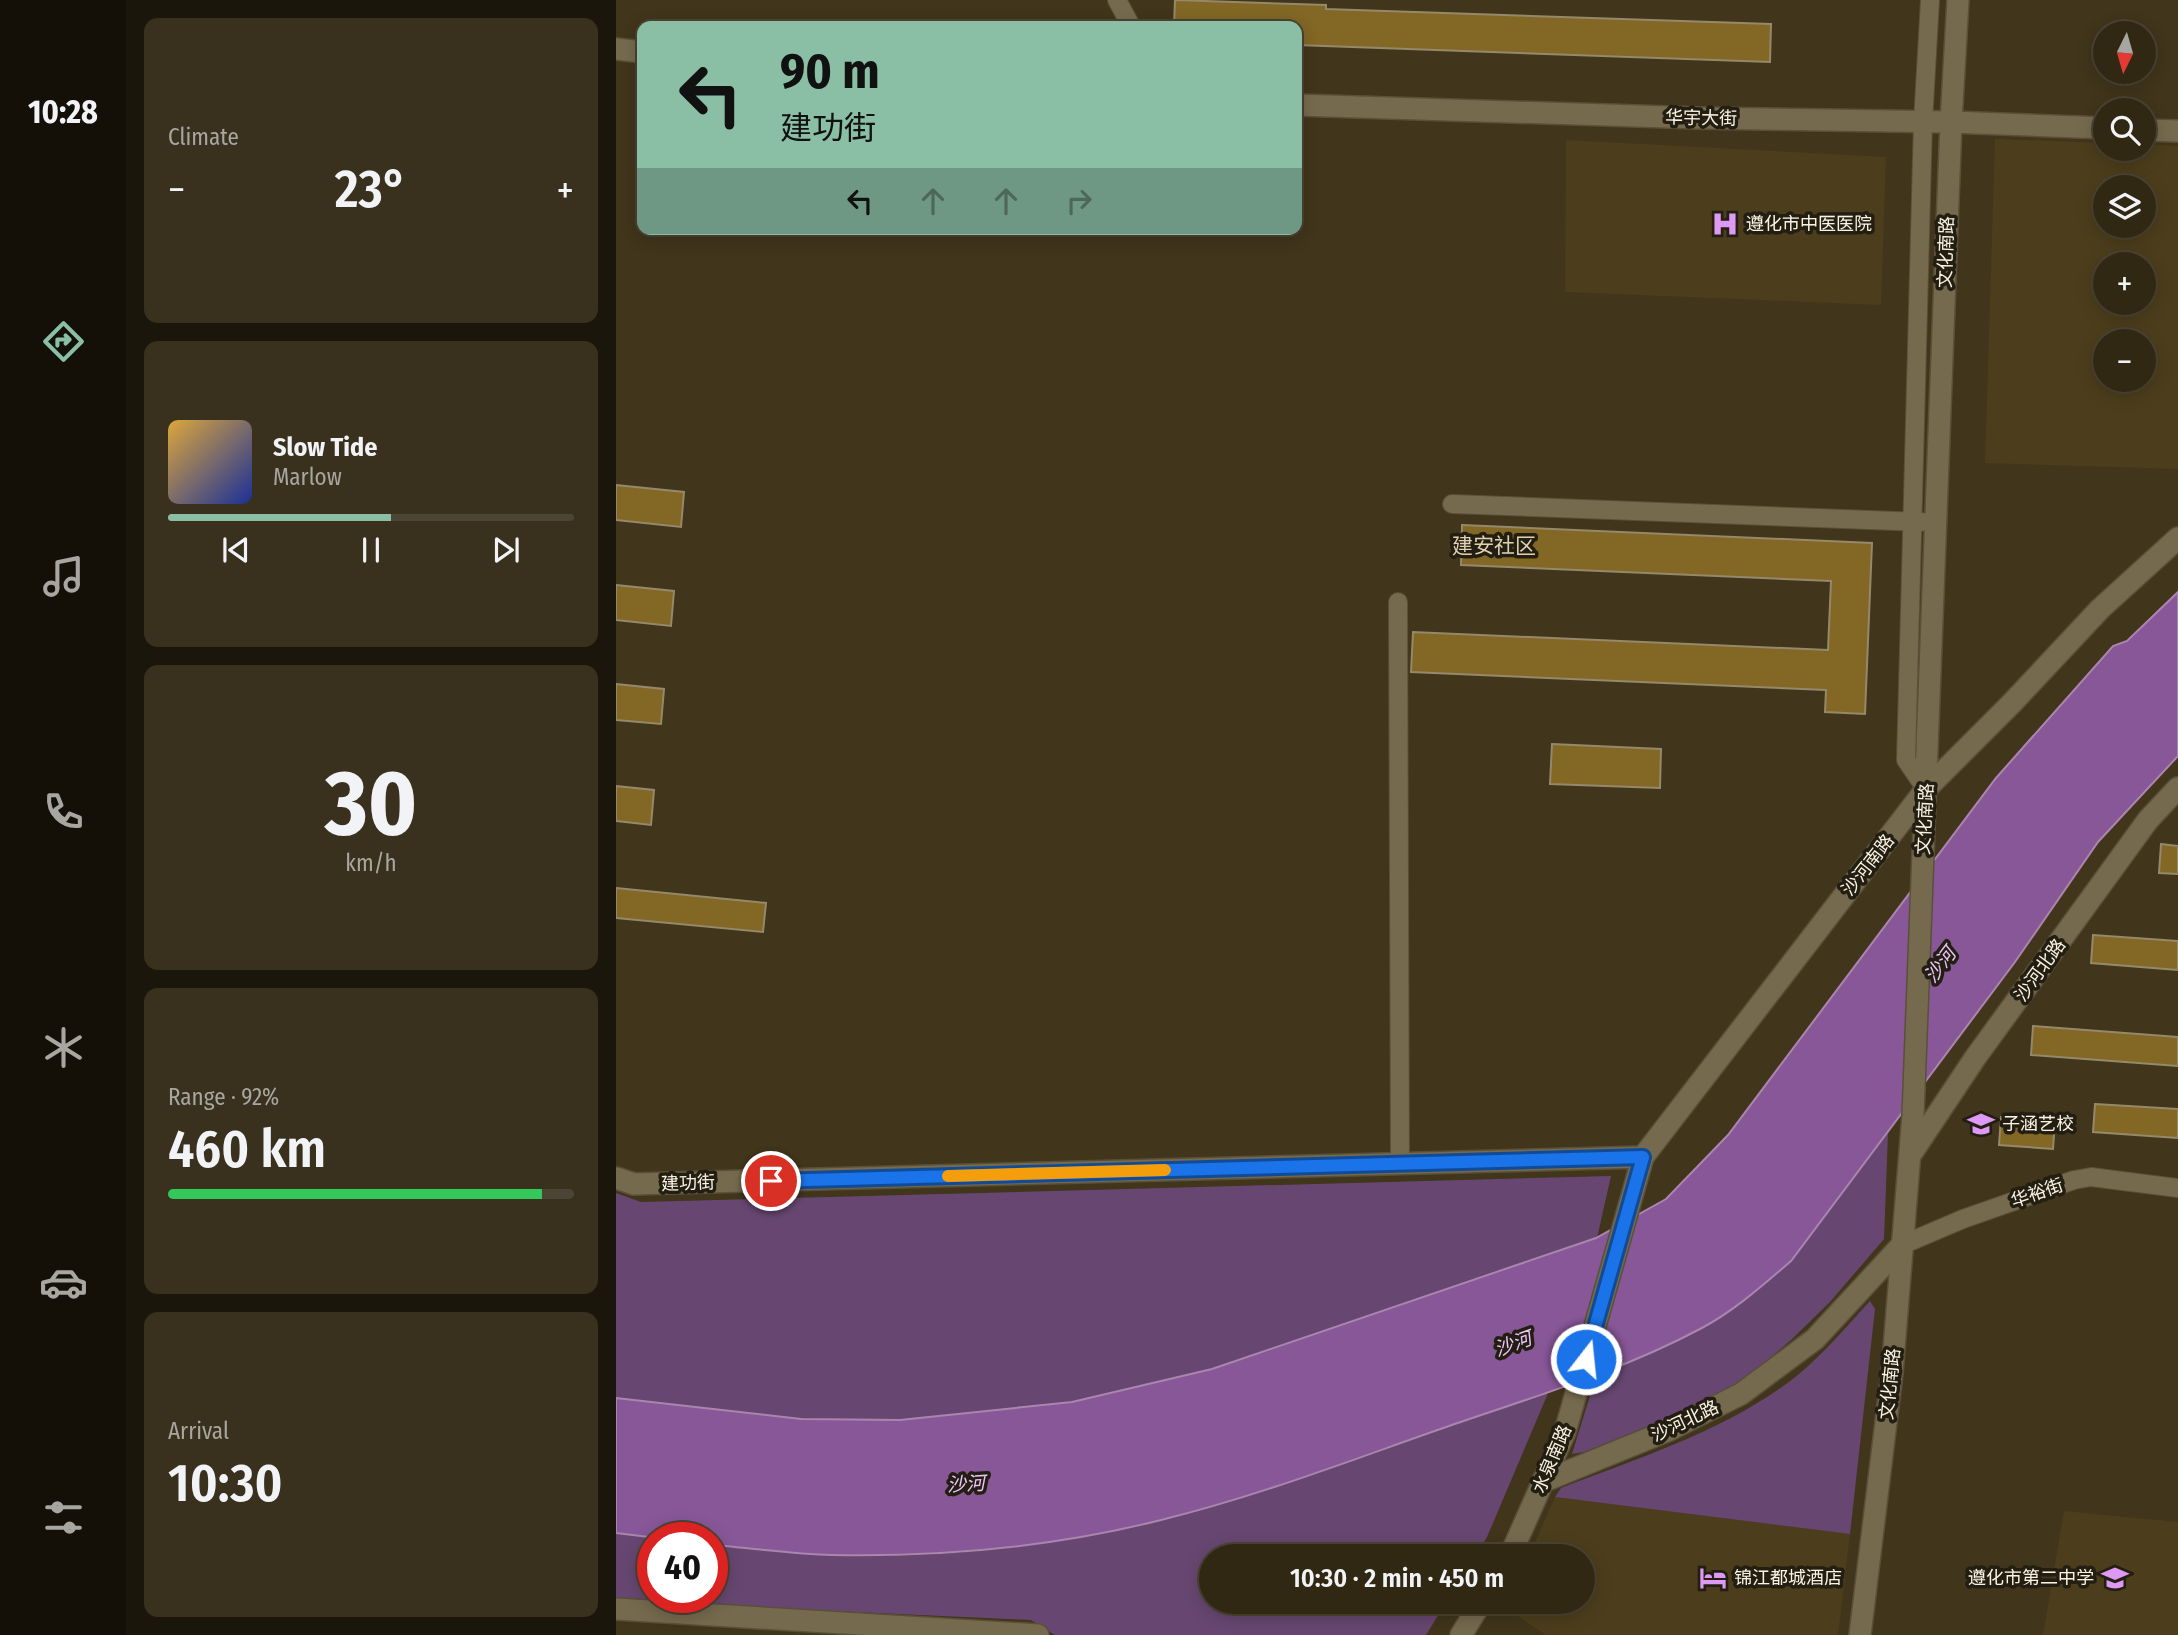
<!DOCTYPE html>
<html lang="en">
<head>
<meta charset="utf-8">
<style>
  body { margin:0; font-family:"Fira Sans Condensed","Noto Sans SC",sans-serif; background:#39301d; color:#f1f3f6; height:100vh; display:flex; flex-direction:column; font-size:26px; white-space:nowrap }
  * { box-sizing:border-box; margin:0 }
  p { font-size:23px; color:#a8a6a0 }
  .icon { flex:none; width:38px; height:38px; fill:none; stroke:currentColor; stroke-width:2; stroke-linecap:round; stroke-linejoin:round }
  .map { position:relative; flex:1; overflow:hidden }
  .sheet { display:flex; flex-direction:column; gap:18px; padding:18px; background:#1b160b; width:490px }
  .sheet>* { flex:none }
  .guide { position:absolute; left:21px; top:21px; width:665px; height:214px; border-radius:14px; box-shadow:0 4px 18px #0003,0 0 0 2px #4c4434; background:#8abfa5; color:#111; overflow:hidden }
  .needle { width:46px; rotate:185deg }
  .buttons { position:absolute; left:1477px; top:21px; display:grid; gap:14px }
  .buttons a { display:grid; place-items:center; width:63px; height:63px; border-radius:50%; background:#312814; box-shadow:0 4px 18px #0003,0 0 0 2px #4c4434; font-size:35px }
  .speed { position:absolute; left:21px; top:1522px; display:flex; gap:14px; font-size:35px; font-weight:700; text-align:center }
  .speed>* { display:grid; place-content:center; width:91px; height:91px; border-radius:50%; background:#312814; box-shadow:0 4px 18px #0003,0 0 0 2px #4c4434; line-height:1 }
  .speed .limit { border:10px solid #d22; background:#fff; color:#111 }
  .pin { position:absolute; display:grid; place-items:center; width:60px; height:60px; color:#fff; margin:-30px; border:4px solid #fff; border-radius:50%; box-shadow:0 2px 7px #0007 }
  .me { position:absolute; width:77px; margin:-38px; rotate:16deg; stroke-linejoin:round; filter:drop-shadow(0 0 5px #0008) }
  .turn { display:flex; align-items:center; gap:24px; height:147px; padding:0 28px; font-size:32px }
  .turn .icon { width:91px; height:91px; stroke-width:2.5 }
  .turn b { display:block; font-size:49px; line-height:60px }
  .lanes { display:flex; align-items:center; height:66px; padding:0 28px; background:#0003; justify-content:center; gap:35px; direction:ltr }
  .lanes .off { opacity:.35 }
  .big { font-size:52px; font-weight:600; line-height:1.1 }
  .sheet .widget { flex:1; display:flex; flex-direction:column; justify-content:center; gap:10px; min-width:0; padding:0 24px; border-radius:14px; background:#39301d }
  .sheet .dial { align-items:center; gap:0 }
  .dial b { font-size:91px; line-height:1 }
  .song { display:flex; align-items:center; gap:21px }
  .cover { width:84px; height:84px; border-radius:10px; background:linear-gradient(135deg,hsl(40 70% 55%),hsl(230 70% 35%)) }
  .played { height:7px; border-radius:4px; background:linear-gradient(90deg,#8abfa5 55%,#4c4434 55%) }
  .keys { display:flex; justify-content:space-around; direction:ltr }
  .heat { display:flex; justify-content:space-between; align-items:center; font-size:38px; direction:ltr }
  .charge { height:10px; border-radius:5px; background:linear-gradient(90deg,#34c759 92%,#4c4434 0) }
  .trip { position:absolute; left:583px; top:1544px; width:396px; height:70px; border-radius:35px; background:#312814; box-shadow:0 4px 18px #0003,0 0 0 2px #4c4434; font-weight:600; line-height:70px; text-align:center }
  main { display:flex; flex:1; min-height:0 }
  .tab-bar { display:flex; flex-direction:column; width:126px; justify-content:space-around; align-items:center; background:#141008; color:#a8a6a0 }
  .tab-bar .icon { width:49px; height:49px }
  .tab-bar .selected { color:#8abfa5 }
  .tab-bar b { font-size:32px; color:#f1f3f6 }
  .map>svg:first-child { display:block }
</style>
</head>
<body>
<main>
<nav class="tab-bar">
<b>10:28</b>
<svg class="icon selected" aria-label="directions" viewBox="0 0 24 24"><path d="M12 3l9 9-9 9-9-9zM9 14v-3h6M13 9l2 2-2 2"/></svg>
<svg class="icon" aria-label="music" viewBox="0 0 24 24"><path d="M9 18V5l10-2v13"/><circle cx="6" cy="18" r="3"/><circle cx="16" cy="16" r="3"/></svg>
<svg class="icon" aria-label="phone" viewBox="0 0 24 24"><path d="M5 4h4l2 5-3 2q2 4 5 5l2-3 5 2v4C11 20 4 13 5 4z"/></svg>
<svg class="icon" aria-label="climate" viewBox="0 0 24 24"><path d="M12 3v18M4 7l16 10M4 17L20 7"/></svg>
<svg class="icon" aria-label="car" viewBox="0 0 24 24"><path d="M5 17H2v-5l4-1 3-4h7l3 4 3 1v5h-3M9 17h6M6 11h13"/><circle cx="7" cy="17" r="2"/><circle cx="17" cy="17" r="2"/></svg>
<svg class="icon" aria-label="filters" viewBox="0 0 24 24"><path d="M4 7h16M4 17h16"/><circle cx="9" cy="7" r="2"/><circle cx="15" cy="17" r="2"/></svg>
</nav>
<section class="sheet">
<div class="widget"><p>Climate</p>
<div class="heat"><a>−</a><b class="big">23°</b><a>+</a></div>
</div>
<div class="widget">
<div class="song"><i class="cover"></i><div><b>Slow Tide</b><p>Marlow</p></div></div>
<div class="played"></div>
<div class="keys"><svg class="icon" aria-label="previous" viewBox="0 0 24 24"><path d="M18 5L8 12l10 7zM5 5v14"/></svg><svg class="icon" aria-label="pause" viewBox="0 0 24 24"><path d="M8 5v14M16 5v14"/></svg><svg class="icon" aria-label="next" viewBox="0 0 24 24"><path d="M6 5l10 7-10 7zM19 5v14"/></svg></div>
</div>
<div class="widget dial"><b>30</b><p>km/h</p></div>
<div class="widget"><p>Range · 92%</p><b class="big">460 km</b><div class="charge"></div></div>
<div class="widget"><p>Arrival</p><b class="big">10:30</b></div>
</section>
<div class="map">
<svg width="1562" height="1635" viewBox="0 0 1562 1635">
  <rect width="100%" height="100%" fill="#41351b"/>
  <path fill="#4c3e1c" fill-rule="evenodd" d="M 1379,139 L 1489,143 L 1489,149 L 1528,149 L 1528,144 L 1562,146 L 1562,469 L 1369,463 ZM 1489,187 L 1528,187 L 1528,226 L 1489,226 ZM 1489,264 L 1528,264 L 1528,303 L 1489,303 ZM 1489,341 L 1528,341 L 1528,380 L 1489,380 Z
    M 950,140 L 1270,157 L 1265,305 L 949,292 Z
    M 939,1497 L 1234,1534 L 1222,1635 L 930,1635 L 890,1608 L 893,1601 L 966,1601 L 966,1556 L 913,1556 Z
    M 1448,1511 L 1562,1522 L 1562,1635 L 1427,1635 Z"/>
  <path fill="#674771" d="M 1272,1133 L 1268,1239 L 1214,1302 L 1174,1341 L 1128,1380 L 1102,1398 L 968,1452 L 956,1454 L 981,1373 L 1028,1355 L 1137,1292 L 1175,1261 Z
    M 995,1176 L 981,1238 L 596,1369 L 456,1402 L 284,1420 L 185,1419 L 0,1398 L 0,1193 L 25,1202 Z
    M 1254,1301 L 1259,1309 L 1234,1534 L 939,1497 L 945,1488 C 1025,1457 1109,1431 1178,1378 C 1206,1356 1230,1327 1254,1301 Z
    M 933,1391 L 871,1537 L 860,1556 L 595,1556 L 595,1601 L 831,1601 L 810,1635 L 439,1635 L 415,1620 L 0,1601 L 0,1533 L 41,1538 L 37,1538 L 37,1598 L 96,1598 L 96,1545 C 135,1548 173,1553 212,1555 C 275,1558 345,1554 407,1546 C 589,1522 761,1451 933,1391 Z"/>
  <path fill="#885798" stroke="#aa86ae" stroke-width="2" d="M 1562,592 L 1562,756 L 1482,842 L 1399,962 L 1175,1261 C 1147,1285 1117,1312 1084,1329 C 1005,1371 917,1397 833,1426 C 738,1459 643,1496 545,1520 C 438,1547 326,1557 216,1555 C 176,1554 136,1548 96,1545 L 96,1538 L 41,1538 L 0,1533 L 0,1398 L 185,1419 L 284,1420 L 456,1402 L 596,1369 L 980,1238 L 1050,1199 L 1112,1135 L 1380,778 L 1497,646 L 1511,641 Z"/>
  <path fill="#826725" stroke="#95886b" stroke-width="2" d="M 559,0 L 710,5 L 710,9 L 1155,24 L 1154,62 L 681,45 L 681,26 L 558,26 Z
    M 0,485 L 68,492 L 65,527 L 0,520 Z
    M 846,525 L 1256,543 L 1249,714 L 1209,712 L 1210,690 L 795,672 L 797,632 L 1212,650 L 1215,581 L 845,565 Z
    M 0,585 L 58,591 L 55,626 L 0,620 Z
    M 0,684 L 48,689 L 45,724 L 0,720 Z
    M 936,744 L 1045,749 L 1044,788 L 934,784 Z
    M 0,786 L 38,790 L 35,825 L 0,821 Z
    M 1545,844 L 1562,846 L 1562,874 L 1543,873 Z
    M 0,888 L 150,903 L 147,932 L 0,918 Z
    M 1477,935 L 1562,941 L 1562,970 L 1475,963 Z
    M 1417,1026 L 1562,1037 L 1562,1066 L 1415,1055 Z
    M 1479,1104 L 1562,1109 L 1562,1138 L 1477,1132 Z
    M 1385,1117 L 1439,1121 L 1437,1149 L 1383,1145 Z"/>
  <g fill="none" stroke-linecap="round" stroke-linejoin="round">
    <defs>
      <path id="street" d="M 501,0 L 515,26
        M 836,504 L 1306,522
        M 782,602 L 784,1164
        M 1310,789 L 1290,760 L 1307,122 L 1314,0
        M 1286,1245 L 1347,1219 L 1458,1180 L 1475,1177 L 1562,1188"/>
      <path id="secondary" d="M 0,49 L 26,52
        M 681,105 L 1082,118 L 1335,122 L 1489,128
        M 1528,130 L 1562,131
        M 1295,1154 L 1359,1058 L 1532,820 L 1562,788
        M 0,1178 L 18,1184 L 1027,1157
        M 926,1482 L 1051,1431 L 1125,1394 L 1199,1339 L 1286,1245
        M 894,1556 L 949,1432 L 1027,1157 L 1310,789 L 1396,703 L 1484,609 L 1562,538
        M 0,1609 L 422,1635
        M 845,1635 L 866,1601
        M 1244,1635 L 1276,1373 L 1297,1115 L 1335,122 L 1342,0"/>
    </defs>
    <use href="#street" stroke="#5a5039" stroke-width="20"/>
    <use href="#secondary" stroke="#5a5039" stroke-width="24"/>
    <use href="#street" stroke="#766a4e" stroke-width="18"/>
    <use href="#secondary" stroke="#766a4e" stroke-width="21"/>
  </g>
  <g fill="none" stroke-linecap="round" stroke-linejoin="round">
    <defs>
      <path id="route" d="M 155,1181 L 1027,1157 L 970,1359"/>
    </defs>
    <use href="#route" stroke="#114b97" stroke-width="18"/>
    <use href="#route" stroke="#1a73e8" stroke-width="12"/>
    <path stroke="#f59e0b" stroke-width="12" d="M 332,1176 L 549,1170"/>
  </g>
  <defs>
    <symbol id="hospital-bare" viewBox="-9 -9 18 18"><path d="M-5-5h3v3.5h4V-5h3V5h-3V1.5h-4V5h-3Z" fill="#dd99f3" stroke="#231e12" stroke-width="2.5" paint-order="stroke"/></symbol>
    <symbol id="school-bare" viewBox="-9 -9 18 18"><path d="M0-5L7-2L0 1L-7-2ZM-4 1L0 2.5L4 1V4Q0 6-4 4Z" fill="#dd99f3" stroke="#231e12" stroke-width="2.5" paint-order="stroke"/></symbol>
    <symbol id="hotel-bare" viewBox="-9 -9 18 18"><path d="M-6-4.5h1.5V1H6V5H4.5V3h-9V5H-6ZM-4 0a1.8 1.8 0 1 1 3.6 0ZM.5 0V-2.5h3Q6-2.5 6 0Z" fill="#dd99f3" stroke="#231e12" stroke-width="2.5" paint-order="stroke"/></symbol>
  </defs>
  <g fill-rule="evenodd">
    <use href="#hospital-bare" x="1090" y="205" width="38" height="38"/>
    <use href="#school-bare" x="1346" y="1105" width="38" height="38"/>
    <use href="#hotel-bare" x="1078" y="1559" width="38" height="38"/>
    <use href="#school-bare" x="1480" y="1559" width="38" height="38"/>
  </g>
  <g text-anchor="middle" dominant-baseline="central" stroke-width="7" stroke-linejoin="round" paint-order="stroke">
    <g font-size="18" fill="#faf3e3" stroke="#231e12">
      <text transform="translate(1085 118) rotate(1)">华宇大街</text>
      <text transform="translate(1330 252) rotate(-88)">文化南路</text>
      <text transform="translate(1309 819) rotate(-87)">文化南路</text>
      <text transform="translate(1252 865) rotate(-52)">沙河南路</text>
      <text transform="translate(1424 970) rotate(-54)">沙河北路</text>
      <text transform="translate(72 1183) rotate(-2)">建功街</text>
      <text transform="translate(1421 1193) rotate(-19)">华裕街</text>
      <text transform="translate(1274 1384) rotate(-84)">文化南路</text>
      <text transform="translate(1069 1421) rotate(-25)">沙河北路</text>
      <text transform="translate(936 1459) rotate(-67)">水泉南路</text>
    </g>
    <g font-size="18" fill="#faf3e3" stroke="#231e12" text-anchor="start">
      <text x="1130" y="224">遵化市中医医院</text>
      <text x="1386" y="1124">子涵艺校</text>
      <text x="1118" y="1578">锦江都城酒店</text>
      <text x="1478" y="1578" text-anchor="end">遵化市第二中学</text>
    </g>
    <g font-size="19" font-style="italic" fill="#eec5fb" stroke="#231e12">
      <text transform="translate(1324 965) rotate(-53)">沙河</text>
      <text transform="translate(897 1344) rotate(-20)">沙河</text>
      <text transform="translate(350 1484) rotate(-3)">沙河</text>
    </g>
    <g font-size="21" fill="#dfd1b2" stroke="#231e12">
      <text x="878" y="546">建安社区</text>
    </g>
  </g>
</svg>
<div class="buttons">
<a><svg class="needle" viewBox="-14 -14 28 28"><path d="M0-13l5 13h-10z" fill="#e53935"/><path d="M0 13l5-13h-10z" fill="#a8a6a0"/></svg></a>
<a><svg class="icon" aria-label="search" viewBox="0 0 24 24"><circle cx="10" cy="10" r="6"/><path d="M15 15l6 6"/></svg></a>
<a><svg class="icon" aria-label="layers" viewBox="0 0 24 24"><path d="M12 4l9 5-9 5-9-5zM3 14l9 5 9-5"/></svg></a>
<a>+</a>
<a>−</a>
</div>
<div class="speed"><div class="limit">40</div></div>
<div class="pin" style="left:155px;top:1181px;background:#d93025"><svg class="icon" aria-label="arrive" viewBox="0 0 24 24"><path d="M6 21V4h12l-3 4 3 4H6"/></svg></div>
<svg class="me" style="left:970px;top:1359px" viewBox="-20 -20 40 40"><circle r="17" fill="#1a73e8" stroke="#fff" stroke-width="3"/><path d="M0-11L8 9 0 5-8 9z" fill="#fff"/></svg>
<div class="trip">10:30 · 2 min · 450 m</div>
<div class="guide">
<div class="turn"><svg class="icon" aria-label="left" viewBox="0 0 24 24"><path d="M17 20v-9H6M10 6l-5 5 5 5"/></svg><div><b>90 m</b>建功街</div></div>
<div class="lanes"><svg class="icon" aria-label="left" viewBox="0 0 24 24"><path d="M17 20v-9H6M10 6l-5 5 5 5"/></svg><svg class="icon off" aria-label="ahead" viewBox="0 0 24 24"><path d="M12 20V5M6 11l6-6 6 6"/></svg><svg class="icon off" aria-label="ahead" viewBox="0 0 24 24"><path d="M12 20V5M6 11l6-6 6 6"/></svg><svg class="icon off" aria-label="right" viewBox="0 0 24 24"><path d="M7 20v-9h11M14 6l5 5-5 5"/></svg></div>
</div>
</div>
</main>
</body>
</html>
